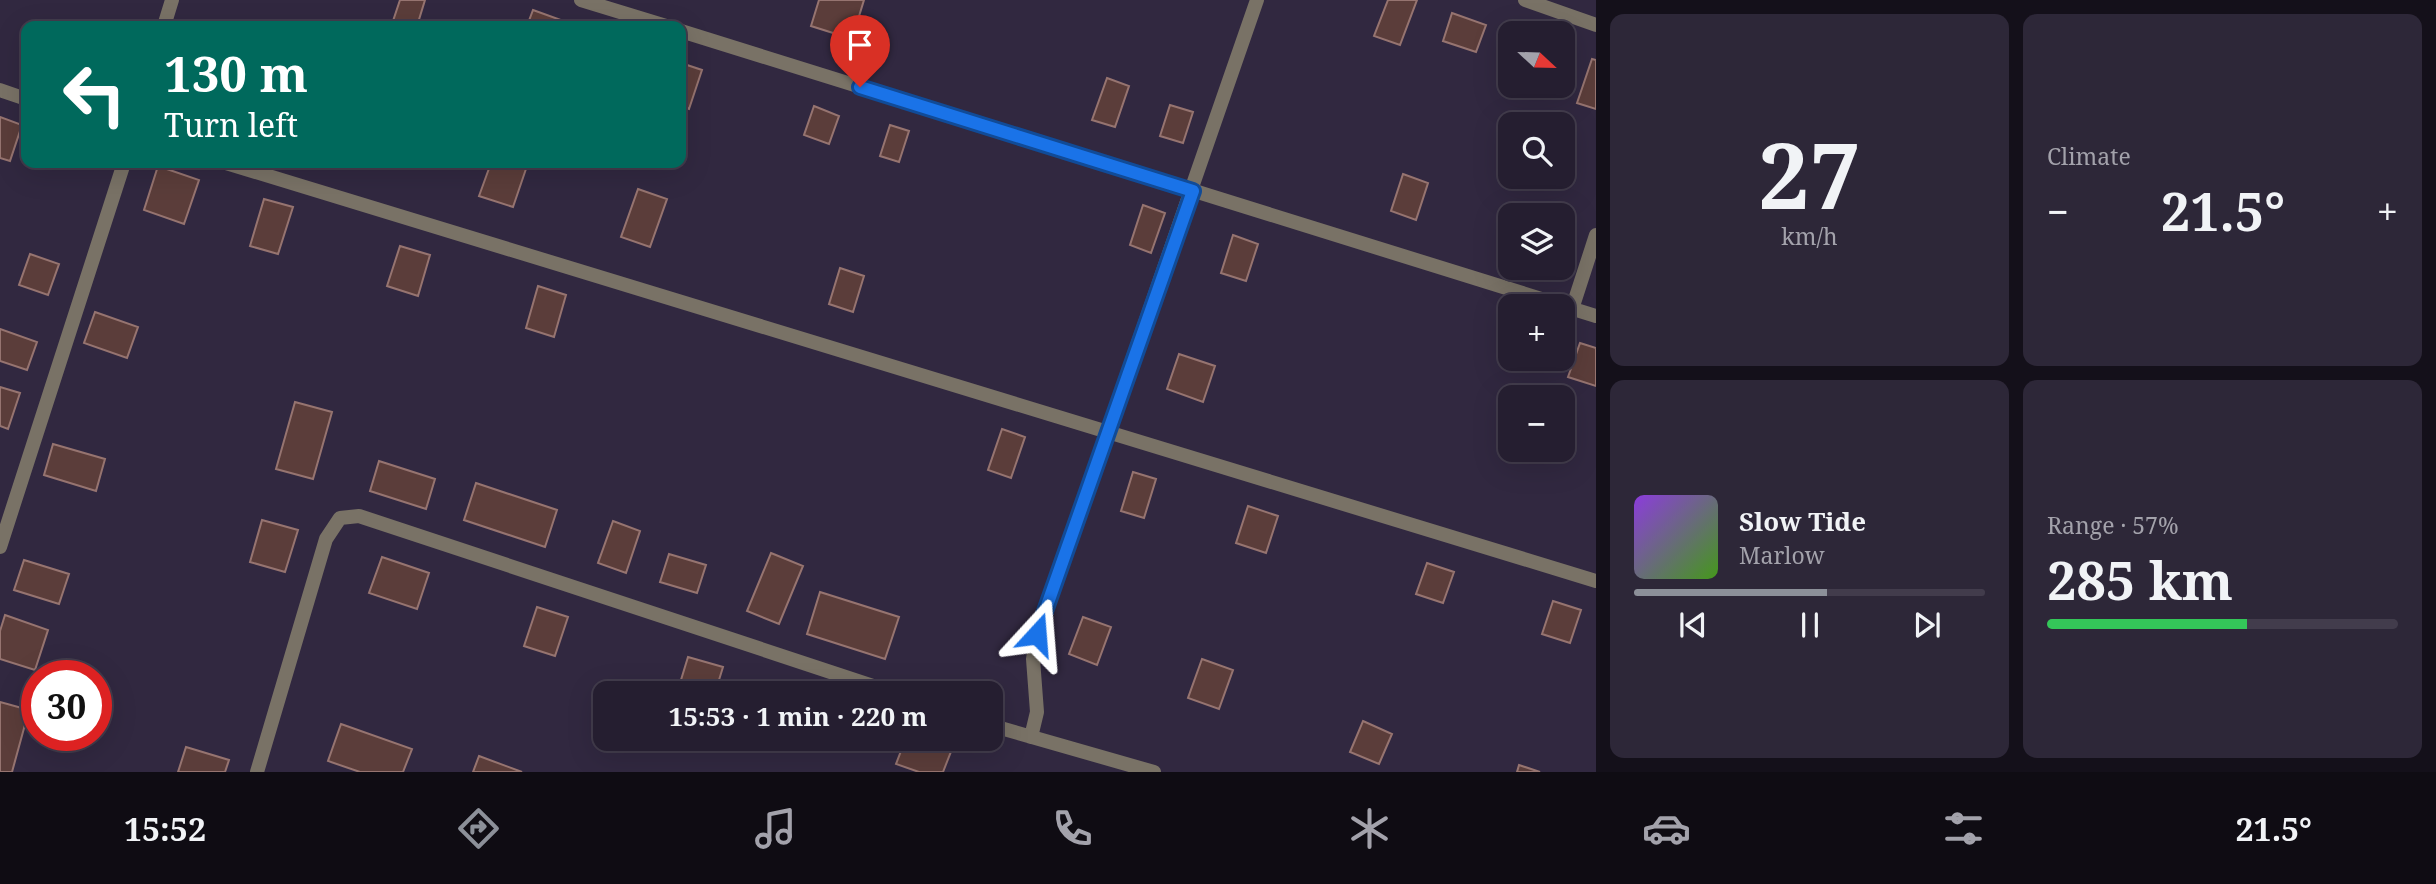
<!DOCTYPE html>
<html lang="en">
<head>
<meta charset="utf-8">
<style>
  body { margin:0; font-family:"Noto Serif",serif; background:#2d2738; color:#f1f3f6; height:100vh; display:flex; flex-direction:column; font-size:26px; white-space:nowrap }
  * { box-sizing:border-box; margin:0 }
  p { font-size:23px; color:#a3a2ab }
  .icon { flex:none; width:38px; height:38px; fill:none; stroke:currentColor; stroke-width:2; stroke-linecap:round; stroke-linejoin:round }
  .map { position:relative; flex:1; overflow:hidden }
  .drawer { display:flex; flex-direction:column; gap:14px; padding:14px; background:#14101a; width:840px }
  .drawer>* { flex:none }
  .banner { position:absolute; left:21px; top:21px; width:665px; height:147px; border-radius:14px; box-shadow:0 7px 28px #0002,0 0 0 2px #423c4c; background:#00695c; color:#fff; overflow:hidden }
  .needle { width:46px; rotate:112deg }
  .buttons { position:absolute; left:1498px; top:21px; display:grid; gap:14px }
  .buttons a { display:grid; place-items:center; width:77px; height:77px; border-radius:14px; background:#251e30; box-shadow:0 7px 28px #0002,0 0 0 2px #423c4c; font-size:35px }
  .speed { position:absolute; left:21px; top:660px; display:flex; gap:14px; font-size:35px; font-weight:700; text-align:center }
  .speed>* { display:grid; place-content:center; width:91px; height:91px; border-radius:50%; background:#251e30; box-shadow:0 7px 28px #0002,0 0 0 2px #423c4c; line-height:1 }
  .speed .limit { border:10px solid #d22; background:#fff; color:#111 }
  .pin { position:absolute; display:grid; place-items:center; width:60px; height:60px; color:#fff; margin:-72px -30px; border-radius:50% 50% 50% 0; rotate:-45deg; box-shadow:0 0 7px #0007 }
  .pin .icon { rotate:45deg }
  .me { position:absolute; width:77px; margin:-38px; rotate:19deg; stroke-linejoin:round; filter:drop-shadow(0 0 5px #0008) }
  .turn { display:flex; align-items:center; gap:24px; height:147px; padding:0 28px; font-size:32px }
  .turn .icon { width:91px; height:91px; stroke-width:2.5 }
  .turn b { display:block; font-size:49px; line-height:60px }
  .big { font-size:52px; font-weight:700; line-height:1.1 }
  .drawer .card { flex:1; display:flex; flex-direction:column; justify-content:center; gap:10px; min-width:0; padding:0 24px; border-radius:14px; background:#2d2738 }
  .drawer .dial { align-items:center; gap:0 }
  .dial b { font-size:91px; line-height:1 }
  .song { display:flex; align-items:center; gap:21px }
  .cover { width:84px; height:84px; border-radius:10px; background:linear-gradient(135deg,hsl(270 70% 55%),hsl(100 70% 35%)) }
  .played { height:7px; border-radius:4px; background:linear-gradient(90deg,#8c9099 55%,#423c4c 55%) }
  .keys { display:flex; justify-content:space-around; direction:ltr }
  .heat { display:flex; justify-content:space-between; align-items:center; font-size:38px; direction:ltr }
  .charge { height:10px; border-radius:5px; background:linear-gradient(90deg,#34c759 57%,#423c4c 0) }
  .drawer .tiles { flex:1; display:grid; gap:14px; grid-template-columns:repeat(2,1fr) }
  .trip { position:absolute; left:593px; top:681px; width:410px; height:70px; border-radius:14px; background:#251e30; box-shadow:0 7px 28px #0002,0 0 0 2px #423c4c; font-weight:700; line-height:70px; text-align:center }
  .tabs { display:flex; height:112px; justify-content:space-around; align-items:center; background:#0f0c13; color:#a3a2ab }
  .tabs .icon { width:49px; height:49px }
  .tabs .selected { color:#8c9099 }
  .tabs b { font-size:32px; color:#f1f3f6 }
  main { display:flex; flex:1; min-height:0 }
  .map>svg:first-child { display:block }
</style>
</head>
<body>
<main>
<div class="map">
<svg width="1596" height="772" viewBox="0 0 1596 772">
  <rect width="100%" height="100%" fill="#312840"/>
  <path fill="#5b3d3a" stroke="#967470" stroke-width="2" d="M 400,0 L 425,0 L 417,26 L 393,21 Z
    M 819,0 L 864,0 L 852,39 L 811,26 Z
    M 1388,0 L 1417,0 L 1400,45 L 1374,36 Z
    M 533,10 L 572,24 L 571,26 L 527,26 Z
    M 1452,13 L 1486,25 L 1476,52 L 1443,41 Z
    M 1592,59 L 1596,60 L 1596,109 L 1577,103 Z
    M 681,63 L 702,70 L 689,109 L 681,106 Z
    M 1107,78 L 1129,86 L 1115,127 L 1092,120 Z
    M 1170,105 L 1193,112 L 1183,143 L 1160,136 Z
    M 814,106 L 839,116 L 829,144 L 804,135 Z
    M 0,117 L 22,125 L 10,161 L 0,158 Z
    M 890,125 L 909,131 L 899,162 L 880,156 Z
    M 491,163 L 518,163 L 527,166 L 513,207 L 479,196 Z
    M 158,166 L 199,180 L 184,224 L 144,210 Z
    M 1403,174 L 1428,183 L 1416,220 L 1391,211 Z
    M 638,189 L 667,199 L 650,247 L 621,237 Z
    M 264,199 L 293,207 L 278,254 L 250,246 Z
    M 1143,205 L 1165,213 L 1151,253 L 1130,245 Z
    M 1233,235 L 1258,244 L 1246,281 L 1221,273 Z
    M 400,246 L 430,255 L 418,296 L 387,286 Z
    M 30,254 L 59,264 L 48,295 L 19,285 Z
    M 840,268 L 864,276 L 853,312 L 829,304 Z
    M 538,286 L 566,295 L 554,337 L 526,328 Z
    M 95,312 L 138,327 L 127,358 L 84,343 Z
    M 1510,325 L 1510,359 L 1526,359 L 1524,366 L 1499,358 Z
    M 0,329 L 37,342 L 27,370 L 0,361 Z
    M 1580,343 L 1596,348 L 1596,386 L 1568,377 Z
    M 1179,354 L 1215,366 L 1203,402 L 1167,389 Z
    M 0,387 L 20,393 L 8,429 L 0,426 Z
    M 295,402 L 332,412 L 313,479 L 276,469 Z
    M 1002,429 L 1025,437 L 1011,478 L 988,470 Z
    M 53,444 L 105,459 L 96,491 L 44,475 Z
    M 379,461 L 435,479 L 426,509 L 370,491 Z
    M 1133,472 L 1156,479 L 1144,518 L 1121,511 Z
    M 476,483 L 557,510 L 545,547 L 464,520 Z
    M 1248,506 L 1278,516 L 1266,553 L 1236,543 Z
    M 262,520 L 298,530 L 285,572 L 250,562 Z
    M 613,521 L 640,531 L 626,573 L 598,563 Z
    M 771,553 L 803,566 L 779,624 L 747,611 Z
    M 669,554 L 706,565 L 697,593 L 660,582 Z
    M 382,557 L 429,573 L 417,609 L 369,593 Z
    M 24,560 L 69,574 L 59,604 L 14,590 Z
    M 1427,563 L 1454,572 L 1443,603 L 1416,594 Z
    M 820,592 L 899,617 L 885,659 L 807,634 Z
    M 1553,601 L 1581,610 L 1570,643 L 1542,634 Z
    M 537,607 L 568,617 L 555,656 L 524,646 Z
    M 5,615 L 48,630 L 35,670 L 0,659 L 0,631 Z
    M 1083,617 L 1111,627 L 1097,665 L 1069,654 Z
    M 688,657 L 723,667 L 715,693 L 677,693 Z
    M 1202,659 L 1233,670 L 1219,709 L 1188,698 Z
    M 0,702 L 29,710 L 12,772 L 0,772 Z
    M 1363,721 L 1392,734 L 1379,764 L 1350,752 Z
    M 341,724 L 412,749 L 403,772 L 360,772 L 328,761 Z
    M 906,738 L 923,738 L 952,749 L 943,772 L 919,772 L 896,764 Z
    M 186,747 L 229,760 L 225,772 L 178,772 Z
    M 479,756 L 522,772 L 473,772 Z
    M 1519,765 L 1540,772 L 1517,772 Z"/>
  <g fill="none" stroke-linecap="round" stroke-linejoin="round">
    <path stroke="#797266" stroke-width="14" d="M 581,0 L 666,26
      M 1525,0 L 1596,25
      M 164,26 L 172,0
      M 681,31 L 1596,316
      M 0,90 L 26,99
      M 226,163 L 1596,581
      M 1572,309 L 1596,235
      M 0,547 L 124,163
      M 990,725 L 1154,772
      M 1031,737 L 1037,712 L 1033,659 L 1037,634 L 1257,0
      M 257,772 L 326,539 L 340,518 L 359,516 L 894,693"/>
  </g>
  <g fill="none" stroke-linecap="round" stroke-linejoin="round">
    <defs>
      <path id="route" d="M 860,87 L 1193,191 L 1037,634"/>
    </defs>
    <use href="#route" stroke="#114b97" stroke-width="18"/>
    <use href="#route" stroke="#1a73e8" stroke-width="12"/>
  </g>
</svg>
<div class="buttons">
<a><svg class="needle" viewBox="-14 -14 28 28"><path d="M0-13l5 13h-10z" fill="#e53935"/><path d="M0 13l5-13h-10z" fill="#a3a2ab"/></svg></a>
<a><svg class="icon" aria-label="search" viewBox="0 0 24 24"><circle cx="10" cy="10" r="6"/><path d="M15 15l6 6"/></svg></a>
<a><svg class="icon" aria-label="layers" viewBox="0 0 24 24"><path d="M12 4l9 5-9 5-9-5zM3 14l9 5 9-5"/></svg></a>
<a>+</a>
<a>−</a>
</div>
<div class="speed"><div class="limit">30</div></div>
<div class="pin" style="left:860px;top:87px;background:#d93025"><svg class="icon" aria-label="arrive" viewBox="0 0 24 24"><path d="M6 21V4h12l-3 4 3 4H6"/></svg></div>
<svg class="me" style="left:1037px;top:634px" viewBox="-20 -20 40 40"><path d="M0-17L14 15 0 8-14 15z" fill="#1a73e8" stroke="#fff" stroke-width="4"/></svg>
<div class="trip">15:53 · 1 min · 220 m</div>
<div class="banner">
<div class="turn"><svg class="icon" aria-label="left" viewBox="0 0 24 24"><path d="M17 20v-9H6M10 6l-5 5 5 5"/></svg><div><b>130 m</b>Turn left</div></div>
</div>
</div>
<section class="drawer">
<div class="tiles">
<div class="card dial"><b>27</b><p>km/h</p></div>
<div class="card"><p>Climate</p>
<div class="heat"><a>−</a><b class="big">21.5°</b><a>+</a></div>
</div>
<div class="card">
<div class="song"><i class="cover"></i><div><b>Slow Tide</b><p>Marlow</p></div></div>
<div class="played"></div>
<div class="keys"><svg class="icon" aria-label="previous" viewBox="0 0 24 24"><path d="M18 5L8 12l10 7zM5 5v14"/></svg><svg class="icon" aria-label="pause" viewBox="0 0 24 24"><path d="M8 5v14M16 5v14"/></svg><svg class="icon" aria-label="next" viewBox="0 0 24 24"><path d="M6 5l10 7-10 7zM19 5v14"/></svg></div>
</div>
<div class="card"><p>Range · 57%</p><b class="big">285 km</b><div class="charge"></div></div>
</div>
</section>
</main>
<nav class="tabs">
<b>15:52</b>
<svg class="icon selected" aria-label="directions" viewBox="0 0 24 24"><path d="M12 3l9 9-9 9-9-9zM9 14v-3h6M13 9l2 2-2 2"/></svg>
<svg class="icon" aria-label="music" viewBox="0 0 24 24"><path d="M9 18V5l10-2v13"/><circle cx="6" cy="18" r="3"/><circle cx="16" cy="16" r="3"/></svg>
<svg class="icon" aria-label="phone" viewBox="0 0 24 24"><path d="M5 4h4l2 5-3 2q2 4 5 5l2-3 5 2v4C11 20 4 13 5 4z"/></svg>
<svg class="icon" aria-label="climate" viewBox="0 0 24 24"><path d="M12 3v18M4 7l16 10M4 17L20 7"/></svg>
<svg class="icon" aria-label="car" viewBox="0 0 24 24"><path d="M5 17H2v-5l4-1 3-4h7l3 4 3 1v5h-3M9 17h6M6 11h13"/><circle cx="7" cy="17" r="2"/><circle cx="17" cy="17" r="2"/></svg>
<svg class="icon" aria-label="filters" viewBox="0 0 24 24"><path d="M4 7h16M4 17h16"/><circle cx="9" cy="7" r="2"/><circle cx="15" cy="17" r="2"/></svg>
<b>21.5°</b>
</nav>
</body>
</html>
